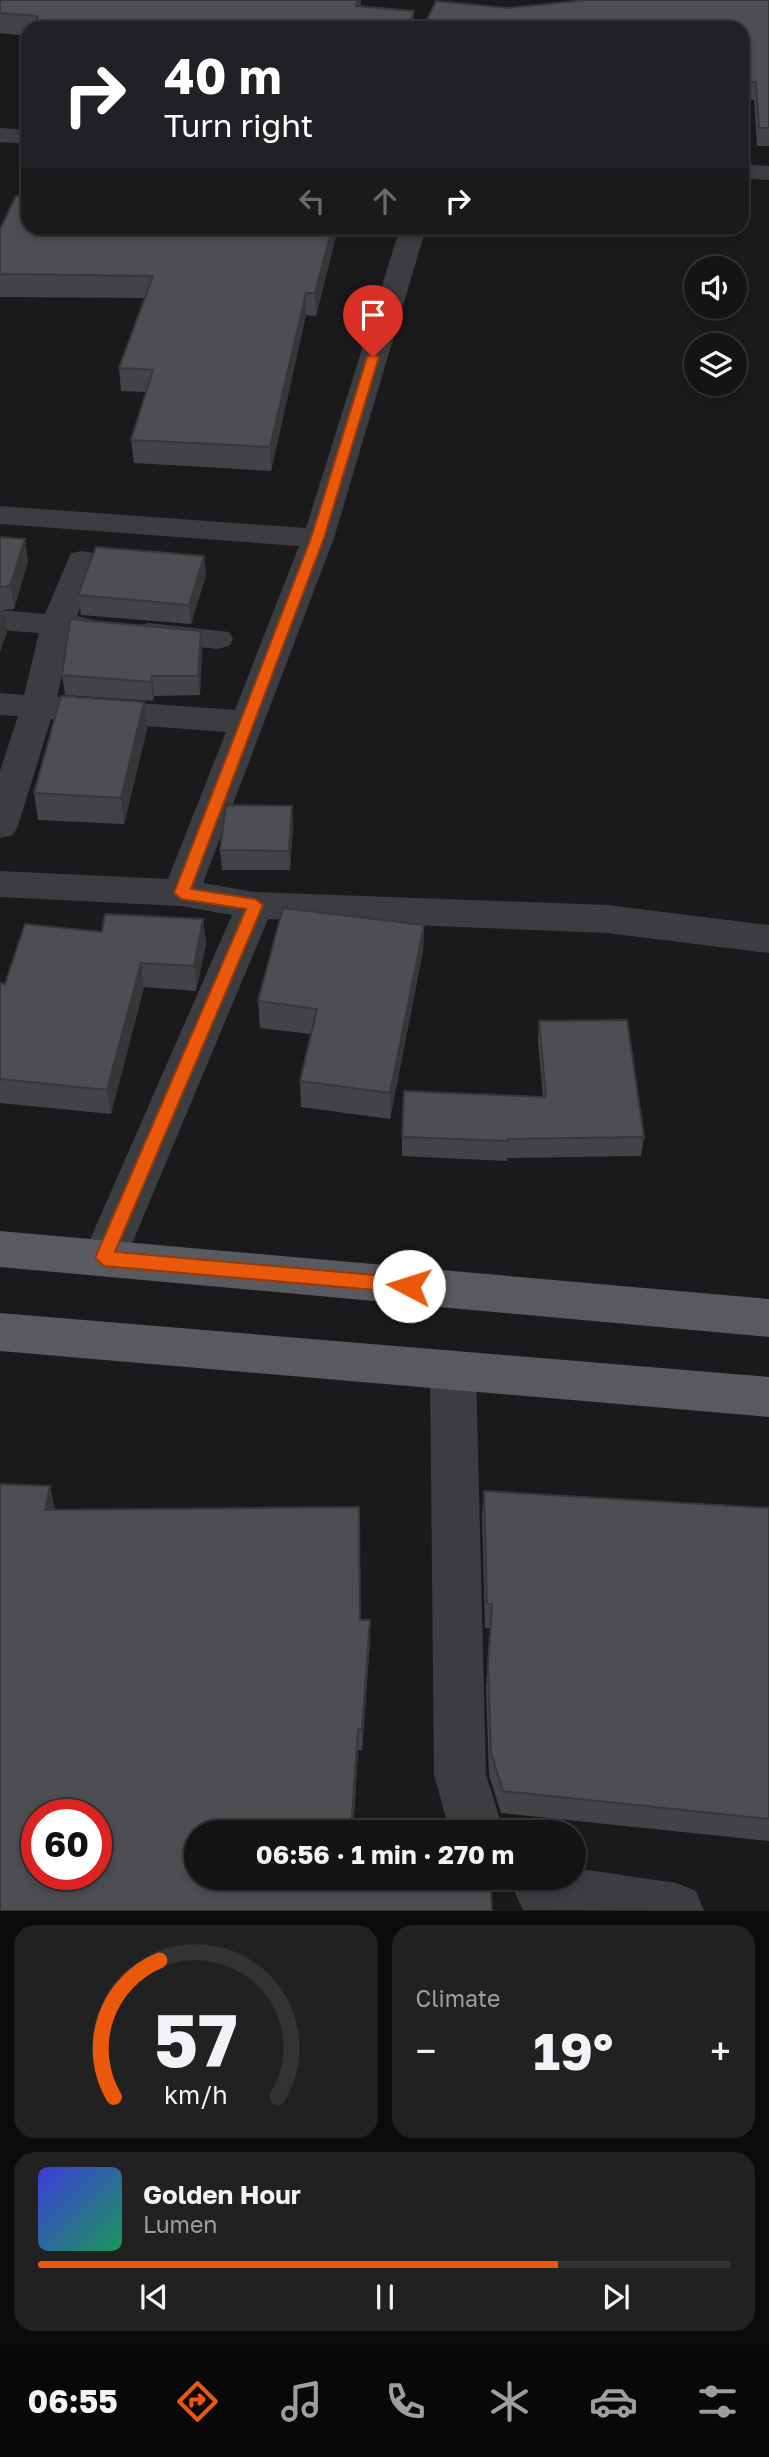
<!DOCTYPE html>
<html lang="en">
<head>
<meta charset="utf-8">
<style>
  body { margin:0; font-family:"Golos Text",sans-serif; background:#212122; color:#f1f3f6; height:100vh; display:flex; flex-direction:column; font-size:26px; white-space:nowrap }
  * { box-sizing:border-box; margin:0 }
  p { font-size:23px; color:#9d9ea0 }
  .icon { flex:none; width:38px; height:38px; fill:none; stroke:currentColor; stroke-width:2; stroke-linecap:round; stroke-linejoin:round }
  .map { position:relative; height:1911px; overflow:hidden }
  .side { display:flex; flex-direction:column; gap:14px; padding:14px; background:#0b0b0c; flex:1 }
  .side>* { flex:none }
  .guide { position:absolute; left:21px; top:21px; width:728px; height:214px; border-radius:21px; box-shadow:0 4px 10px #0003,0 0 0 2px #333334; background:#202124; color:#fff; overflow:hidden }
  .tools { position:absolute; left:684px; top:256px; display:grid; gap:14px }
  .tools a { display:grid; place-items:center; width:63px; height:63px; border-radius:50%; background:#141415; box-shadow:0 4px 10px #0003,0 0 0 2px #333334; font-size:35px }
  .speed { position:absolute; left:21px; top:1799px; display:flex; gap:14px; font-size:35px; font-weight:700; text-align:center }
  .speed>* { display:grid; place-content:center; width:91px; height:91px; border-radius:50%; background:#141415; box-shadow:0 4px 10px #0003,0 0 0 2px #333334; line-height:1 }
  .speed .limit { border:10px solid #d22; background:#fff; color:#111 }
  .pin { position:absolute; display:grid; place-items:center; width:60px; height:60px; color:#fff; margin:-72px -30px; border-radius:50% 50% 50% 0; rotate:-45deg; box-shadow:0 0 7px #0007 }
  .pin .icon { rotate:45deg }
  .me { position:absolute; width:77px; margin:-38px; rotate:275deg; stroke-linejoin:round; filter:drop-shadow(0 0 5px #0008) }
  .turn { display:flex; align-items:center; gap:24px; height:147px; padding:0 28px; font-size:32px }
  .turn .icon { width:91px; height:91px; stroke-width:2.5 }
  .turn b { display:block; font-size:49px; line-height:60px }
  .lanes { display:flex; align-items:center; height:66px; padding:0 28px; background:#0003; justify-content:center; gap:35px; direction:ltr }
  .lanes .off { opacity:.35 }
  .big { font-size:52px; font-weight:700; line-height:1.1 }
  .side .card { flex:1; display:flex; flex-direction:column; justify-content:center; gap:10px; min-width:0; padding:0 24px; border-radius:21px; background:#212122 }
  .side .dial { align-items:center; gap:0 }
  .dial svg { height:182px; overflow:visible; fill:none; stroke:#333334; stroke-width:7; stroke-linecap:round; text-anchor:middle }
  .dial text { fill:#f1f3f6; stroke:none }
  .song { display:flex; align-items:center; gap:21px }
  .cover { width:84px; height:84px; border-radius:10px; background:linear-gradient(135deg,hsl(240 70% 55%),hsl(150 70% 35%)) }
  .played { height:7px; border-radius:4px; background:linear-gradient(90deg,#ea580c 75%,#333334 75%) }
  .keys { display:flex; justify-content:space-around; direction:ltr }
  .heat { display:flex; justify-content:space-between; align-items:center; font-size:38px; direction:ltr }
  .side .tiles { flex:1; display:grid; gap:14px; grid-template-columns:1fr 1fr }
  .card:last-child { grid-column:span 2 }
  .trip { position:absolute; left:184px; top:1820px; width:402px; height:70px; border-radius:35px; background:#141415; box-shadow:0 4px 10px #0003,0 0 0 2px #333334; font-weight:700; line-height:70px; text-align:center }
  .tabs { display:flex; height:112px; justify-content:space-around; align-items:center; background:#080808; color:#9d9ea0 }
  .tabs .icon { width:49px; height:49px }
  .tabs .active { color:#ea580c }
  .tabs b { font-size:32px; color:#f1f3f6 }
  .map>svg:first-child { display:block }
</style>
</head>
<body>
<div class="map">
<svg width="769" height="1911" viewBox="0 0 769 1911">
  <rect width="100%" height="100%" fill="#1a1a1c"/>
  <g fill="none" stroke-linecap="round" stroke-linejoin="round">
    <path fill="#3b3d41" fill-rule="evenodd" d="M 0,128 L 28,130 L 28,144 L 0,142 Z
      M 742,164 L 769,166 L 769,180 L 742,178 Z
      M 400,228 L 426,228 L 334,538 L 203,883 L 255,892 L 607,905 L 769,925 L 769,953 L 607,933 L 268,919 L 126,1258 L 120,1271 L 104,1276 L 88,1271 L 82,1258 L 232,915 L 181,906 L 0,897 L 0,871 L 168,879 L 226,732 L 51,719 L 18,826 L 13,835 L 0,838 L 0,771 L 18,716 L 0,715 L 0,693 L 24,695 L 39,633 L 0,630 L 0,610 L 45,614 L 71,553 L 82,551 L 93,553 L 98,560 L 77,616 L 94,620 L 98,627 L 94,634 L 71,636 L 57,697 L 235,710 L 299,546 L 0,524 L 0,506 L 306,528 Z
      M 148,623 L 229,632 L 233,639 L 229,646 L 217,649 L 136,640 L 132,633 L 136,626 Z
      M 453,1350 L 469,1356 L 476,1370 L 486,1775 L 504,1832 L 450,1832 L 434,1775 L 430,1370 L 437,1356 Z
      M 574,1868 L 676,1883 L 696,1891 L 704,1911 L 523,1910 L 514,1891 L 520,1878 L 574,1878 Z"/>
    <path fill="#585a5f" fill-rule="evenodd" d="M 0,1231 L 769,1299 L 769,1337 L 0,1267 Z
      M 0,1313 L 769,1377 L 769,1417 L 0,1351 Z"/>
  </g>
  <path fill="#414346" d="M 0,0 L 361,7 L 414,11 L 414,28 L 28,28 L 28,36 L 0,33 Z
    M 769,0 L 769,146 L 757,146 L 754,100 L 742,100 L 742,28 L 508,8 Z
    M 24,196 L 28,228 L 338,228 L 316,316 L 306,315 L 271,471 L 134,463 L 131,440 L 146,392 L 121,391 L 119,368 L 145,298 L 0,297 L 0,229 Z
    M 0,537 L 28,561 L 14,609 L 0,610 Z
    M 206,575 L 191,624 L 81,615 L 78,595 Z
    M 202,650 L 200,695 L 154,696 L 153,701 L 65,695 L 62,675 Z
    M 144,702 L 147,729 L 124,824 L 38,820 L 34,793 Z
    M 293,826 L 290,870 L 222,870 L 220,850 Z
    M 203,919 L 206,944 L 196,991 L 144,987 L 111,1114 L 0,1103 L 0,983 L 5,984 L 102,932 Z
    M 424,925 L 423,951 L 390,1119 L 301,1107 L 300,1081 L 311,1034 L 260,1028 L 258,1001 Z
    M 539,1021 L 644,1137 L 641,1156 L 507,1158 L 507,1161 L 402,1156 L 402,1137 L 543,1097 L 538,1041 Z
    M 484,1491 L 769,1508 L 769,1841 L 501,1813 L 489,1775 L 486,1688 L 490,1628 L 485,1628 L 482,1516 Z
    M 55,1510 L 360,1620 L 370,1620 L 370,1642 L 362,1750 L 358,1750 L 353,1832 L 196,1832 L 196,1878 L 350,1878 L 350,1880 L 393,1889 L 0,1911 Z"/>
  <path fill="#353739" d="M 358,0 L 361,0 L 361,12 L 356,6 Z
    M 414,11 L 414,28 L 408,28 Z
    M 332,228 L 338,228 L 316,316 L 315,293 Z
    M 306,293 L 306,315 L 271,471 L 270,447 Z
    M 25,539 L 28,561 L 14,609 L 10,586 Z
    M 204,556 L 206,575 L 191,624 L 189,605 Z
    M 3,611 L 7,633 L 0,652 L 0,619 Z
    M 201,631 L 202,650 L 200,695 L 198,676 Z
    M 152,676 L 154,696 L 153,701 L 151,682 Z
    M 144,702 L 147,729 L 124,824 L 121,798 Z
    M 292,806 L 293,826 L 290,870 L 289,851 Z
    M 203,919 L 206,944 L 196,991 L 194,966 Z
    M 424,925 L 423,951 L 390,1119 L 390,1093 Z
    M 141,963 L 144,987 L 111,1114 L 107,1090 Z
    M 50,1486 L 55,1510 L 51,1534 L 45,1510 Z
    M 370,1620 L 370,1642 L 362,1750 L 362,1729 Z
    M 358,1729 L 358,1750 L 353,1832 L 351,1832 Z"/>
  <path fill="#4c4e51" stroke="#353739" stroke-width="2" fill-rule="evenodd" d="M 0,0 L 358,0 L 356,6 L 414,11 L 408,28 L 39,28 L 37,16 L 0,13 Z
    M 586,0 L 769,0 L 769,128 L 759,128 L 756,82 L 742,82 L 742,28 L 423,28 L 436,1 L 508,8 Z
    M 28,183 L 28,228 L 332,228 L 315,293 L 306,293 L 270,447 L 131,440 L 153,370 L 119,368 L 153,276 L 0,274 L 0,229 L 16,196 L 24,196 Z
    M 0,537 L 25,539 L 10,586 L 0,587 Z
    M 96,547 L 204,556 L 189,605 L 78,595 Z
    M 70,619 L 201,631 L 198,676 L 152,676 L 151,682 L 62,675 Z
    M 61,696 L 144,702 L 121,798 L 34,793 Z
    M 226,805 L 292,806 L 289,851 L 220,850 Z
    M 283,908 L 424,925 L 390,1093 L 300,1081 L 317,1009 L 258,1001 Z
    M 105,914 L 203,919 L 194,966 L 141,963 L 107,1090 L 0,1079 L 0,983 L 5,984 L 25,924 L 102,932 Z
    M 627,1020 L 644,1137 L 508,1139 L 508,1141 L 402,1137 L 404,1091 L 546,1097 L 539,1021 Z
    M 0,1484 L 50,1486 L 45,1510 L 359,1507 L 360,1620 L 370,1620 L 362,1729 L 358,1729 L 351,1832 L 196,1832 L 196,1878 L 348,1878 L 348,1880 L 393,1884 L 393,1889 L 491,1889 L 492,1911 L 0,1911 ZM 37,1815 L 96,1815 L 96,1874 L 37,1874 Z
    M 484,1491 L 769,1508 L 769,1819 L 503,1791 L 491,1753 L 488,1665 L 492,1604 L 487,1604 Z"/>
  <path fill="#ea580c" stroke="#983908" stroke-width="2" d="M 373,354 L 379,357 L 324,538 L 191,889 L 255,899 L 263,905 L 115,1252 L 409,1278 L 418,1286 L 409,1293 L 104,1266 L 95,1258 L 246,909 L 181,899 L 174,893 L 311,538 L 367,357 Z"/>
</svg>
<div class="tools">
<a><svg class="icon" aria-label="sound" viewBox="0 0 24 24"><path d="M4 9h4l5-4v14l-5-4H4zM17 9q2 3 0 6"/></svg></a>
<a><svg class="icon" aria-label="layers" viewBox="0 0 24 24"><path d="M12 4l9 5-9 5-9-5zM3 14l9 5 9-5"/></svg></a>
</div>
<div class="speed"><div class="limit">60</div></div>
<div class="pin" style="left:373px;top:357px;background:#d93025"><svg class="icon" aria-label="arrive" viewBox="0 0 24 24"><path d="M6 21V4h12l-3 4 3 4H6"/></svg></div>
<svg class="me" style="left:409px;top:1286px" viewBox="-20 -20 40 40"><circle r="19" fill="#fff"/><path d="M0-13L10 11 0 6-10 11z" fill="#ea580c"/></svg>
<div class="trip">06:56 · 1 min · 270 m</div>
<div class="guide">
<div class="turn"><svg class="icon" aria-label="right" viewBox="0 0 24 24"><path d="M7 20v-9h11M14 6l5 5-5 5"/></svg><div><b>40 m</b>Turn right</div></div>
<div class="lanes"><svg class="icon off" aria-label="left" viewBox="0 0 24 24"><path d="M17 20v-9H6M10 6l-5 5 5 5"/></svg><svg class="icon off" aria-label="ahead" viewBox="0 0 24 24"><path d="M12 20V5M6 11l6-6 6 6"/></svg><svg class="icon" aria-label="right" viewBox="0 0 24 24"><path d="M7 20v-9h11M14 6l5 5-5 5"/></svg></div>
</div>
</div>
<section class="side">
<div class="tiles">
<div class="card dial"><svg viewBox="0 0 100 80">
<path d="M14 69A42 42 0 1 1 86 69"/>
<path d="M14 69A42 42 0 0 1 34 9" stroke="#ea580c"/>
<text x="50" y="56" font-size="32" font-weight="700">57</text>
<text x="50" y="72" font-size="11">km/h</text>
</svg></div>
<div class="card"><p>Climate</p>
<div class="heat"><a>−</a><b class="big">19°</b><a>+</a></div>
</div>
<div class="card">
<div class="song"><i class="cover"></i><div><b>Golden Hour</b><p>Lumen</p></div></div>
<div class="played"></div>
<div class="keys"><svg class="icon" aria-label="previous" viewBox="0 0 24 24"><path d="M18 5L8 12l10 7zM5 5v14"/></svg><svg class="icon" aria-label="pause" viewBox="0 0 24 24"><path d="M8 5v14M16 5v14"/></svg><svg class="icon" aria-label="next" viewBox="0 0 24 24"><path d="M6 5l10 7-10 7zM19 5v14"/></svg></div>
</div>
</div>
</section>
<nav class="tabs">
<b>06:55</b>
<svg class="icon active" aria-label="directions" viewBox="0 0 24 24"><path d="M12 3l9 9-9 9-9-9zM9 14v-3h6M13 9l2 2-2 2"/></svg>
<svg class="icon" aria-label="music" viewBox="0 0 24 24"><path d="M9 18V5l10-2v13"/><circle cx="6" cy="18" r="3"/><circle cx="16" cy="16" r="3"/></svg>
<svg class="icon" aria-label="phone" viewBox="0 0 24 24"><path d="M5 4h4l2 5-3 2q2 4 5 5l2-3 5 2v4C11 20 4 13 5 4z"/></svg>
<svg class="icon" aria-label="climate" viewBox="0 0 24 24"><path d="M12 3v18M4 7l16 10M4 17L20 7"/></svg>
<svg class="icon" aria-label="car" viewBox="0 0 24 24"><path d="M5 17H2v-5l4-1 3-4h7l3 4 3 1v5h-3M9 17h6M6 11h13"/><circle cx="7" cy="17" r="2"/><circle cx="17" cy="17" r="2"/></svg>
<svg class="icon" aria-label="filters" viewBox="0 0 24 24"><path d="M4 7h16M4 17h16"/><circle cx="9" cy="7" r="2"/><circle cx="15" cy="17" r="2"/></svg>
</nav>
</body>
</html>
